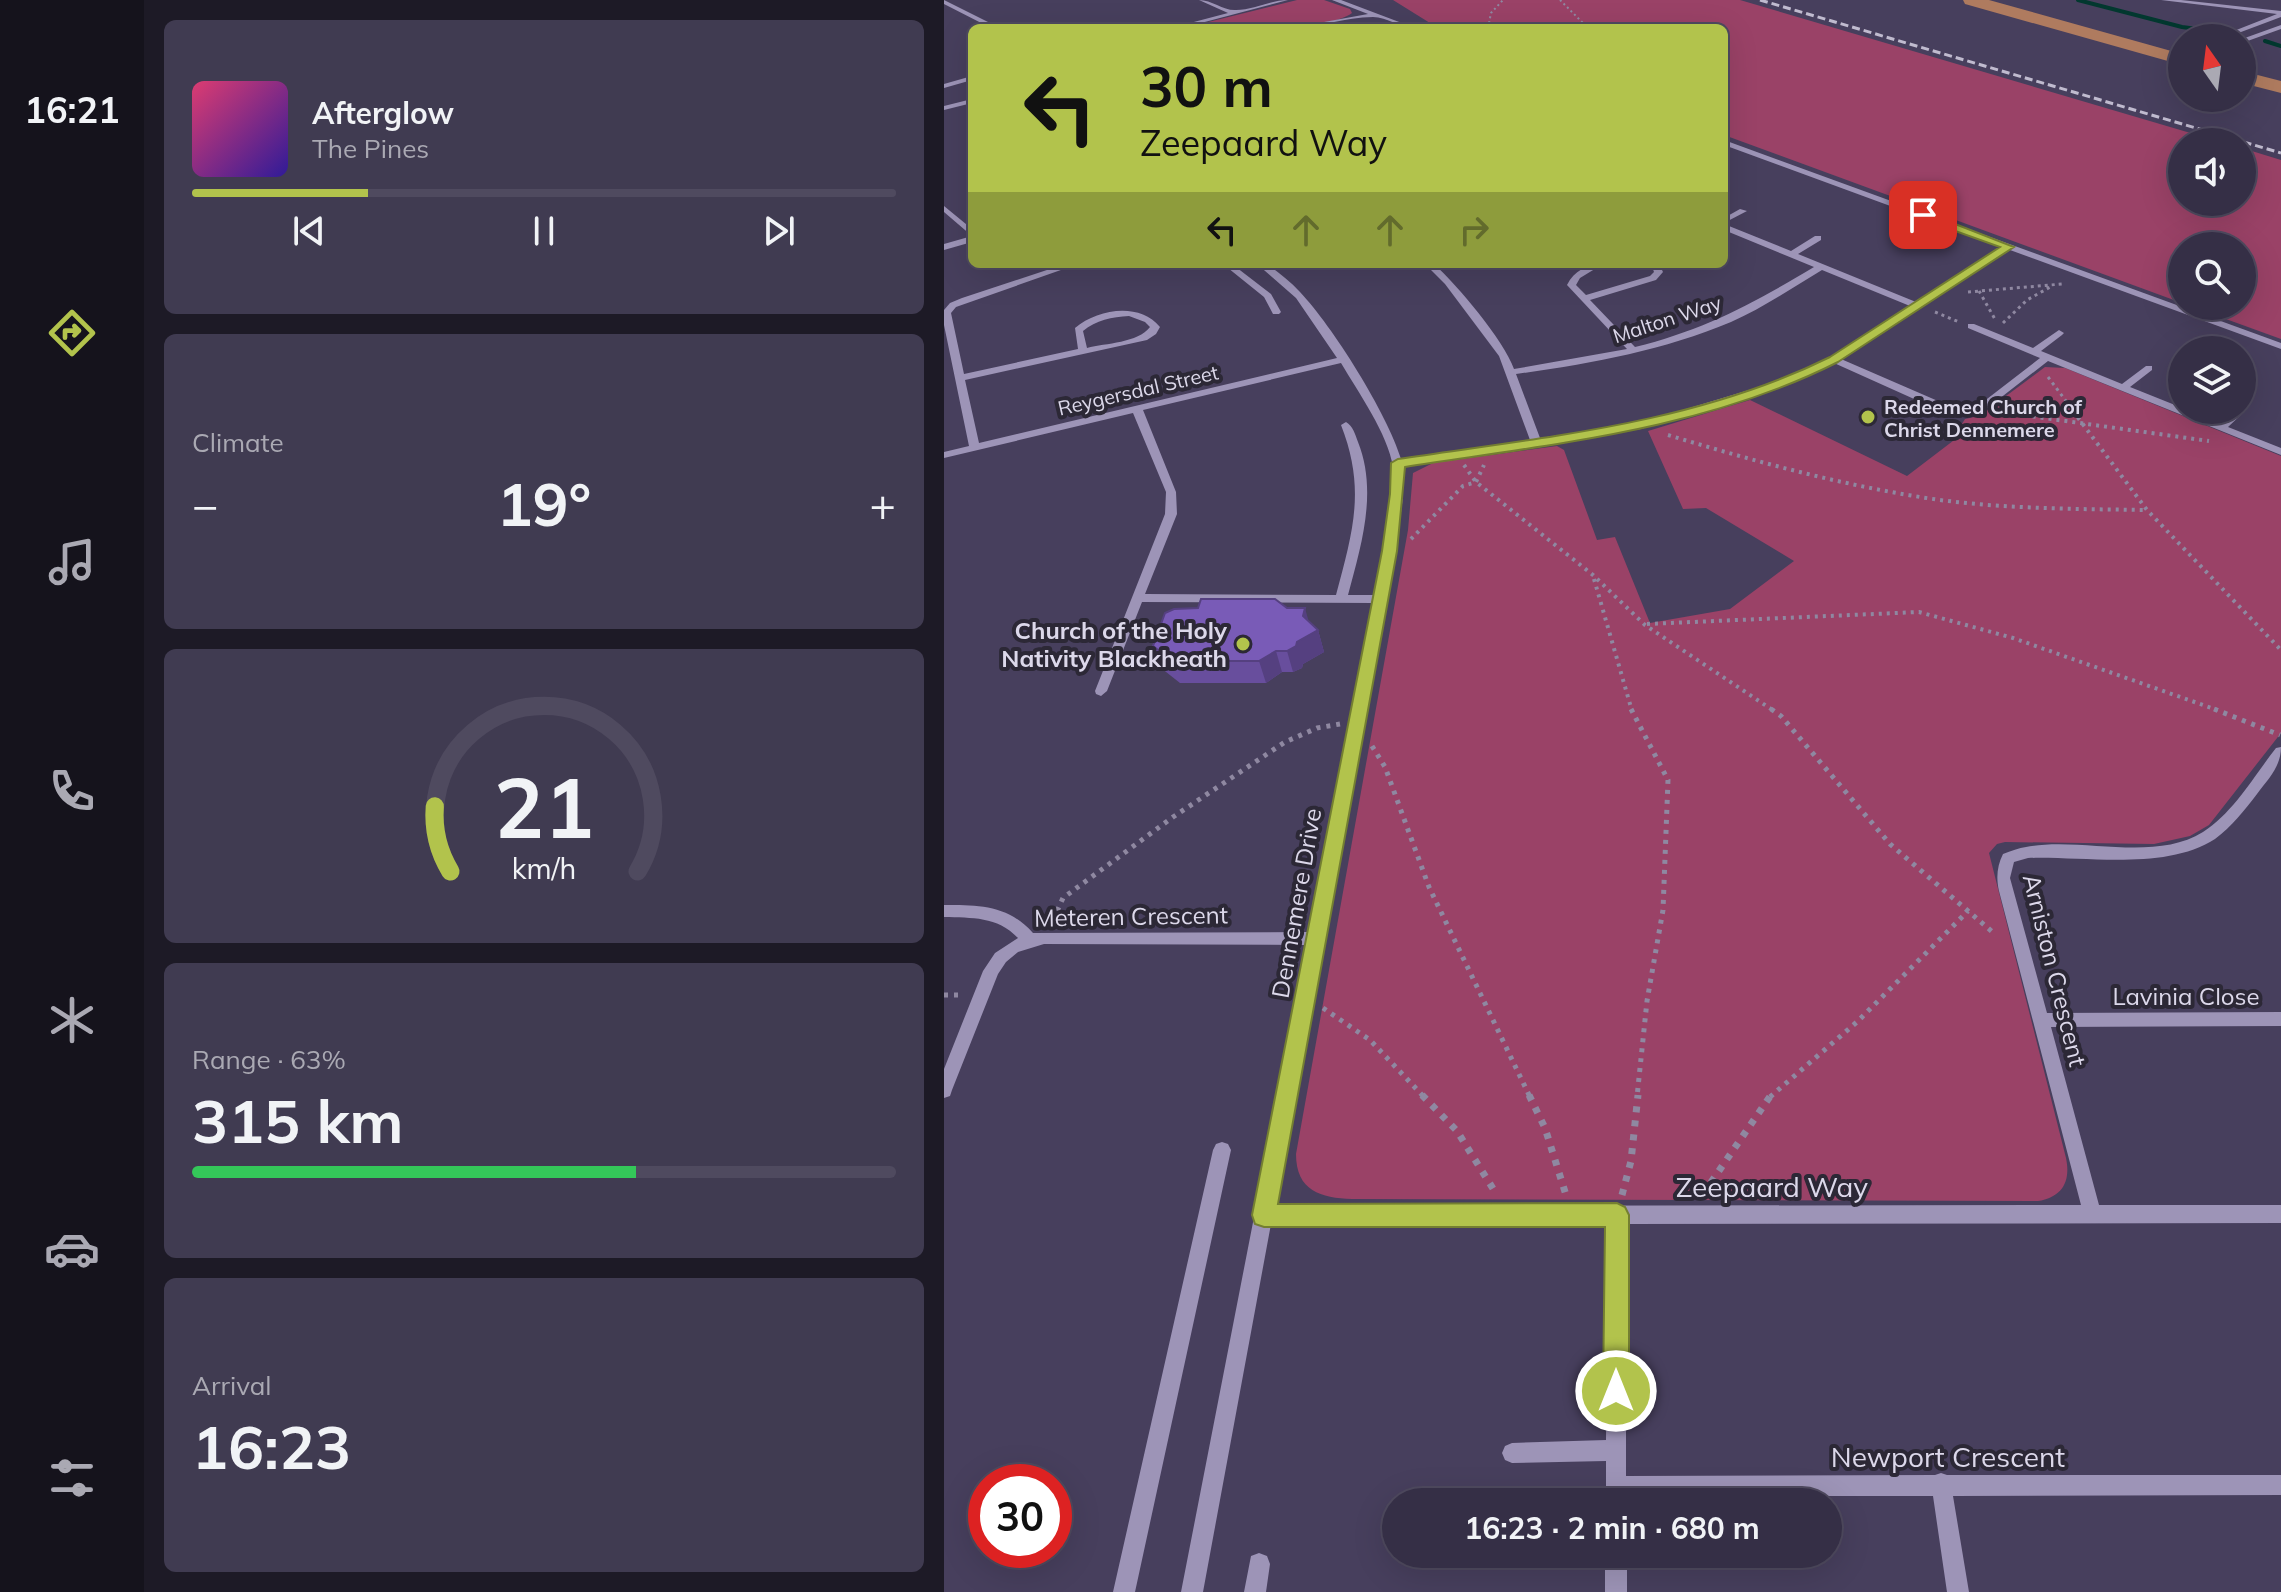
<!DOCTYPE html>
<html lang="en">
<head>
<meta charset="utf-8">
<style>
  body { margin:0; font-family:Mulish,sans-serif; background:#403b51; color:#f1f3f6; height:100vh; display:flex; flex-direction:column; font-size:30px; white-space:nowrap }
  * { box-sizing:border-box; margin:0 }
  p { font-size:26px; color:#aaa9b3 }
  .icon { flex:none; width:44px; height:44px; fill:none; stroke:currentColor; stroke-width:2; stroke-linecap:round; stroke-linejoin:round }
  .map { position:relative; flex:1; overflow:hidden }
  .sheet { display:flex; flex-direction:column; gap:20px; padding:20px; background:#1d1a26; width:800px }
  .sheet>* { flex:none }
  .banner { position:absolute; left:24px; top:24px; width:760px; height:244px; border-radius:12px; box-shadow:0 8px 32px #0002,0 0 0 2px #4f4a5f; background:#b2c34c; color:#111; overflow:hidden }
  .needle { width:52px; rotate:346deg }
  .fabs { position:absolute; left:1224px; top:24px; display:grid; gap:16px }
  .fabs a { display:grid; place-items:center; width:88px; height:88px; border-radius:50%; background:#352f46; box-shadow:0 8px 32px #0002,0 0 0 2px #4f4a5f; font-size:40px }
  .speed { position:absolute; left:24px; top:1464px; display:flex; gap:16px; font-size:40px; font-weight:700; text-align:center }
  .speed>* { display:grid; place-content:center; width:104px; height:104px; border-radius:50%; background:#352f46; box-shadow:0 8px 32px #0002,0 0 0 2px #4f4a5f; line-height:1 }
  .speed .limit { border:12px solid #d22; background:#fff; color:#111 }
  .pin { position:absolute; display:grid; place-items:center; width:68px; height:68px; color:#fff; margin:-34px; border-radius:16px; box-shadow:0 4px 12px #0006 }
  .me { position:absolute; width:88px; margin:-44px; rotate:0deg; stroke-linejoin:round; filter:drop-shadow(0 0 6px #0008) }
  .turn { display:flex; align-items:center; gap:28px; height:168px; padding:0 40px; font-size:36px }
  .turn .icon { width:104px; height:104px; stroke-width:2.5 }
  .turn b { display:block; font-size:56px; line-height:68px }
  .lanes { display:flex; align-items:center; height:76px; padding:0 40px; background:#0003; justify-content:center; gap:40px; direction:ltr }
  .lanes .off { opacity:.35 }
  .big { font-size:60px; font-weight:700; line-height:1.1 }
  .sheet .widget { flex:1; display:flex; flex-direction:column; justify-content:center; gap:12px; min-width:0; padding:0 28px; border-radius:12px; background:#403b51 }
  .sheet .dial { align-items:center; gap:0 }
  .dial svg { height:208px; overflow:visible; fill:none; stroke:#4f4a5f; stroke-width:7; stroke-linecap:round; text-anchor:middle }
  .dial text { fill:#f1f3f6; stroke:none }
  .song { display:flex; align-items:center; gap:24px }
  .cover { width:96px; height:96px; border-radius:12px; background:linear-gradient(135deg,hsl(340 70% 55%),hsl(250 70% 35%)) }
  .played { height:8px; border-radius:4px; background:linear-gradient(90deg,#b2c34c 25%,#4f4a5f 25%) }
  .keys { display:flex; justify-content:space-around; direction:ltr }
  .heat { display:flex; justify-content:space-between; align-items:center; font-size:44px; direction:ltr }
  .charge { height:12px; border-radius:6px; background:linear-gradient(90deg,#34c759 63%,#4f4a5f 0) }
  .trip { position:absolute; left:438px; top:1488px; width:460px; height:80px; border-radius:40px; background:#352f46; box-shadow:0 8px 32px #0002,0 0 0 2px #4f4a5f; font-weight:700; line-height:80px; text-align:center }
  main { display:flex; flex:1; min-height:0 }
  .tabs { display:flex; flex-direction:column; width:144px; justify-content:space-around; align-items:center; background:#15131c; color:#aaa9b3 }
  .tabs .icon { width:56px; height:56px }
  .tabs .selected { color:#b2c34c }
  .tabs b { font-size:36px; color:#f1f3f6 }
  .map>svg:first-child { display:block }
</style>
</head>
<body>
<main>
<nav class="tabs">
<b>16:21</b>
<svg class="icon selected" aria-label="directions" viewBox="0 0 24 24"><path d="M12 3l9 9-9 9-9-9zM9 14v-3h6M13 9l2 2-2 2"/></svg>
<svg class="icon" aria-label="music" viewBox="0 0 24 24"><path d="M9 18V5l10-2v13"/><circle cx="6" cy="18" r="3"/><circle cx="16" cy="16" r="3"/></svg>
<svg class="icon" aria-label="phone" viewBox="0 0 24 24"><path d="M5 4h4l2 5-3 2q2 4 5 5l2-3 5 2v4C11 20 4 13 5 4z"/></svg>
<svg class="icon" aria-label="climate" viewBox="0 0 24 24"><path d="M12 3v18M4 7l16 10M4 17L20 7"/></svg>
<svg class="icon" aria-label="car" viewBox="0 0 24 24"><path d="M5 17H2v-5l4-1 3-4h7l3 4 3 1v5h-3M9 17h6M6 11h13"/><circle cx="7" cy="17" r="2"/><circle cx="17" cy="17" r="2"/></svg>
<svg class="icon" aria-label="filters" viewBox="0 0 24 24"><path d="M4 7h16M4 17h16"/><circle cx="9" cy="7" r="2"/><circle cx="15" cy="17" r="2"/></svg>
</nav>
<section class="sheet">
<div class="widget">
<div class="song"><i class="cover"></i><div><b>Afterglow</b><p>The Pines</p></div></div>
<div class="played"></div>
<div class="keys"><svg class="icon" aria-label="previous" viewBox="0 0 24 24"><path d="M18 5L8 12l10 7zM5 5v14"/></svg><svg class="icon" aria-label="pause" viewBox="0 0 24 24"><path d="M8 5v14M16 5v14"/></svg><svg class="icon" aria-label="next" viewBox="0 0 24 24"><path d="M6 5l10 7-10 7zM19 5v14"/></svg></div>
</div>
<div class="widget"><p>Climate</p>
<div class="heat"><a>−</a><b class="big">19°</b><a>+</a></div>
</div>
<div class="widget dial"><svg viewBox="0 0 100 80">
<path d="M14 69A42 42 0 1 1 86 69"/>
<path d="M14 69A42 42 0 0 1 8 44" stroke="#b2c34c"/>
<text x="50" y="56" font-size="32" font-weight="700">21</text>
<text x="50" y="72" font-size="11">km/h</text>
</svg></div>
<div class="widget"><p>Range · 63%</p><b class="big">315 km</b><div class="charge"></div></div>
<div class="widget"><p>Arrival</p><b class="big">16:23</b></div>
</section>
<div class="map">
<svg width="1337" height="1592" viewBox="0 0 1337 1592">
  <rect width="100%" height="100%" fill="#473f5d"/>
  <path fill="#9a4267" d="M 353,0 L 380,0 L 406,9 L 408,13 C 384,32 274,28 240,28 Z
    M 449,0 L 796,0 L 1277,142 L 1238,142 L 1238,202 L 1298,202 L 1298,148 L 1337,160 L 1337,339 L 1246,306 L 1298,306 L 1298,246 L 1238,246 L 1238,303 L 780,135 L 780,28 L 494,28 Z
    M 1101,367 L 1121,368 L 1337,456 L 1337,733 L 1265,825 L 1246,836 L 1210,844 L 1061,842 L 1053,844 L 1045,853 L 1122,1158 C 1127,1182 1118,1197 1094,1201 L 408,1199 C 377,1198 352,1191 352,1154 L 464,530 L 469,473 L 489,463 L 613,446 L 620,450 L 653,540 L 671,537 L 706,623 L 786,609 L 850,561 L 762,508 L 739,509 L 704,431 L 806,400 L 963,476 L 1022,431 L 1016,427 L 1021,419 L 1035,416 Z"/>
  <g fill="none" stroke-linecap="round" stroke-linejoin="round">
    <path stroke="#02382f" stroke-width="4" d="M 1134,0 L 1238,27 L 1268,31
      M 1321,41 L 1337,46"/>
    <path stroke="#8f88a1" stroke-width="2" stroke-dasharray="2 3" stroke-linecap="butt" d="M 616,0 L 644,28
      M 544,28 L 547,13 L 559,0"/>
    <path stroke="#8f88a1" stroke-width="3" stroke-dasharray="3 4" stroke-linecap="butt" d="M 1035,291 L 1052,321
      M 1024,292 L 1118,284
      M 991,312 L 1015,322
      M 1059,323 L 1083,300 L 1108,286
      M 1104,377 L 1131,413
      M 1057,412 L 1062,413"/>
    <path stroke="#8f88a1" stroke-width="4" stroke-dasharray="3 5" stroke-linecap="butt" d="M 1129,411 L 1203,510 L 1337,650
      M 1057,412 L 1265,441
      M 724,435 C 813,462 904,487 996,500 C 1065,509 1134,509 1203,510
      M 520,465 L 532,482 L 649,575 L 701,625 L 830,711
      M 467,539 L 519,486 L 532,482 L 540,465
      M 650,579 L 688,711
      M 703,624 L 975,612 L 1069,638 L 1276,711"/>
    <path stroke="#8f88a1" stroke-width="5" stroke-dasharray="4 6" stroke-linecap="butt" d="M 687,709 L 724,780 L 719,910 L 703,1001 L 693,1097
      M 827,709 L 837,716 L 946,844 L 1052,935
      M 1270,709 L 1336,735
      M 428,746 L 441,767 L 485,887 L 586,1097
      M 109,920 L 119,898 L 229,817 L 341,742 L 373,728 L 396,724
      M 0,995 L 16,995
      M 379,1008 L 426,1040 L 480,1097
      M 826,1097 L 914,1021 L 1024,911"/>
    <path stroke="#8f88a1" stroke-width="7" stroke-dasharray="6 8" stroke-linecap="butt" d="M 478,1095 L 513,1131 L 553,1195
      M 585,1095 L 601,1128 L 622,1195
      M 759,1194 L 827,1095
      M 678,1195 L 687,1161 L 694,1095"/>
    <path fill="#9d94b7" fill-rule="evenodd" d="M 0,0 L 54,27 L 55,28 L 47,28 L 0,4 Z
      M 255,0 C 268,0 280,11 292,10 C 310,10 326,0 344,0 L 238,28 L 227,28 L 284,13 Z
      M 388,0 L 397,0 L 471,28 C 456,28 443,17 429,17 C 401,17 374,28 347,28 L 424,14 Z
      M 1217,0 L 1237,0 L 1337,11 L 1337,17 L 1281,38 L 1272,38 L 1333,14 Z
      M 1337,25 L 1337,29 L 1298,43 L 1298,39 Z
      M 28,76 L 28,80 L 0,88 L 0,84 Z
      M 28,99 L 28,103 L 0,110 L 0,106 Z
      M 780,140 L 1337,343 L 1337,349 L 1066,250 L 897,359 L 1017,411 L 1030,409 L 1096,358 L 1024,328 L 1024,324 L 1030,324 L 1089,348 L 1115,330 L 1120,333 L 1118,335 L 1097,351 L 1178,384 L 1202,366 L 1208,366 L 1208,370 L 1186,387 L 1276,423 L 1290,410 L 1298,410 L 1300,408 L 1300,412 L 1284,427 L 1337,448 L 1337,455 L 1104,361 L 1037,413 L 1017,417 L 999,412 L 890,363 L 833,388 L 697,429 L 459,465 L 459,497 L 452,551 L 330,1206 L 1137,1205 L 1055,891 C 1052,878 1053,866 1059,854 C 1067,851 1075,848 1082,847 C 1136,836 1209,863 1259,832 C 1290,812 1310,776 1332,748 L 1337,747 C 1337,767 1324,779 1313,794 C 1301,810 1287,827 1271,839 C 1222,871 1140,856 1084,858 L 1070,862 L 1066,878 L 1103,1013 L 1337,1012 L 1337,1026 L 1107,1027 L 1155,1205 L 1337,1205 L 1337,1223 L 682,1224 L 682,1476 L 991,1475 L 997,1473 L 1003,1475 L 1337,1475 L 1337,1495 L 1009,1496 L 1025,1592 L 1003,1592 L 989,1496 L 682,1496 L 682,1502 L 662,1502 L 662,1461 L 568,1463 L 561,1460 L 558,1453 L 561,1446 L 568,1443 L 662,1440 L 664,1224 L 327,1224 L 259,1592 L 237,1592 L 363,945 L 100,944 L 74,952 L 62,962 L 54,974 L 8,1090 L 6,1096 L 0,1098 L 0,1069 L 39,971 L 51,953 L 74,938 C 53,916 28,918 0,917 L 0,905 C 35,905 64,905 89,933 L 366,932 L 430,603 L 198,602 L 163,691 L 157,696 L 152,694 L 151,691 L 221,514 L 222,492 L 189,413 L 0,458 L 0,452 L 25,446 L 0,325 L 0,310 L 6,303 L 18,298 L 121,264 L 134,264 L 12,307 L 7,313 L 20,374 L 134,349 L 131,328 C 154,309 195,302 216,327 L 212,334 L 203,340 L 21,380 L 35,443 L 393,358 L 352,298 L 313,264 L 323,264 C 334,272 346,281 356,292 C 389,327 443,413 457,459 L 586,440 L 555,356 L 501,284 L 481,264 L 490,264 C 514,286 559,339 570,369 L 683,349 L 623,285 C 630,271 643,264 659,264 L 636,278 L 632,285 L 642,295 L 706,276 L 710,272 L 707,264 L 715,264 L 719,272 L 712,280 L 646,300 L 691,347 C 760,330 810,303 870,267 L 780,230 L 780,224 L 847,251 L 871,236 L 877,236 L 877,240 L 854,254 L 972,302 L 1058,247 L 780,145 ZM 878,270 L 966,306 L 887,357 L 825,384 L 696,423 L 596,438 L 572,374 C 645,364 718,351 787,322 C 819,308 848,288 878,270 ZM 185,316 L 201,322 L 206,327 C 194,343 162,343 143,348 L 139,331 C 152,320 168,317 185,316 ZM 397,363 C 414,392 444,434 449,467 C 454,503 439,559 432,595 L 404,595 C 417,546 434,492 414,442 C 411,434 409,426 402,422 L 397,425 C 422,489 409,531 392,595 L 201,594 L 233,514 L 232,492 L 199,410 Z
      M 0,206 L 28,229 L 28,236 L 0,212 Z
      M 796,209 L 803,211 L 780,223 L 780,218 Z
      M 28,236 L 28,242 L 0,250 L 0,244 Z
      M 279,264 L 288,264 L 327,294 L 337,312 L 335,314 L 329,314 L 320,297 Z
      M 278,1142 L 284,1144 L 287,1150 L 191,1592 L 169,1592 L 269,1150 L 272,1144 Z
      M 315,1553 L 323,1556 L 326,1564 L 322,1592 L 300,1592 L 307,1556 Z
      M 661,1554 L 683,1554 L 683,1592 L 661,1592 Z"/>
    <path fill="#af7b5f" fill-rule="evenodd" d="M 1019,0 L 1045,0 L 1238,54 L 1238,65 L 1021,4 Z
      M 1298,71 L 1337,81 L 1337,93 L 1298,83 Z"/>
    <path stroke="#c0bbcf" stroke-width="3" stroke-dasharray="8 4" stroke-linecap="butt" d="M 816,0 L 1337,153"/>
  </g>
  <path fill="#684e9d" d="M 343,608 L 374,630 L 380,652 L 359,664 L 358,668 L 349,672 L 338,672 L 322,683 L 236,683 L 217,668 L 209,646 Z"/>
  <path fill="#554080" d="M 361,608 L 367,630 L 374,630 L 380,652 L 359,664 L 358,668 L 349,672 L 343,651 L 359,616 Z
    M 332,651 L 338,672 L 322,683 L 315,661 Z"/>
  <path fill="#795bb7" stroke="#554080" stroke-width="2" d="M 257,599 L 331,599 L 343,608 L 361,608 L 359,616 L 374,630 L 353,642 L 352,646 L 343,651 L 332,651 L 315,661 L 228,661 L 209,646 L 221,613 L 230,609 L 254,608 Z"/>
  <path fill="#b2c34c" stroke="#747f31" stroke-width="2" d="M 975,213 L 983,213 L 1070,247 L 894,362 C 760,430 608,444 461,467 L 453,551 L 334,1204 L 673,1203 L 681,1207 L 685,1215 L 685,1391 L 682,1400 L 672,1404 L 663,1400 L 659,1391 L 661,1227 L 320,1227 L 311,1224 L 308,1215 L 438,551 L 446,494 L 447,463 L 454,459 C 600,437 751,424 886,357 L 1056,247 L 975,218 Z"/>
  <g fill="#b2c34c" stroke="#2c2836" stroke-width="3">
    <circle cx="924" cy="417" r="8"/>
    <circle cx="299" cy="644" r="8"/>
  </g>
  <g text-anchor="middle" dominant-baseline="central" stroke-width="8" stroke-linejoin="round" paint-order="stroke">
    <g font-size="20" fill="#dcd8ea" stroke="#2c2836">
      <text transform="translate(723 319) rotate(-18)">Malton Way</text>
      <text transform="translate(194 390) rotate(-13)">Reygersdal Street</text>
    </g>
    <g font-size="20" font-weight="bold" fill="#dcd8ea" stroke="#2c2836" text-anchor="start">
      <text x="940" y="406">Redeemed Church of<tspan x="940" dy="23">Christ Dennemere</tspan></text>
    </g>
    <g font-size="24" font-weight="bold" fill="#dcd8ea" stroke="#2c2836" text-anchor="end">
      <text x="283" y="630">Church of the Holy<tspan x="283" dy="28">Nativity Blackheath</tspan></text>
    </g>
    <g font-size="24" fill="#dcd8ea" stroke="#2c2836">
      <text transform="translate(352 903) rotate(-80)">Dennemere Drive</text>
      <text transform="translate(187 916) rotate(-1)">Meteren Crescent</text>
      <text transform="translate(1111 970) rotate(76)">Arniston Crescent</text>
      <text x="1242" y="996">Lavinia Close</text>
    </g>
    <g font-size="28" fill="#dcd8ea" stroke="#2c2836">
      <text x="828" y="1186">Zeepaard Way</text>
      <text x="1004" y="1456">Newport Crescent</text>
    </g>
  </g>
</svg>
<div class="fabs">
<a><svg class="needle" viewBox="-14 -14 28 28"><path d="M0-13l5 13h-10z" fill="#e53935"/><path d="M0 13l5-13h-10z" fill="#aaa9b3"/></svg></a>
<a><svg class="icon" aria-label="sound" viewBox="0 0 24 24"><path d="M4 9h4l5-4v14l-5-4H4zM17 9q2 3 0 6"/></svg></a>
<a><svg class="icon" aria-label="search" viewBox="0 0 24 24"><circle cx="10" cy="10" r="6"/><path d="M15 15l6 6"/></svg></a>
<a><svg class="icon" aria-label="layers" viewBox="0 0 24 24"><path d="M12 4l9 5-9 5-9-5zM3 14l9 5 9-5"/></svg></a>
</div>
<div class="speed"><div class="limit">30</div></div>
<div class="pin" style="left:979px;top:215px;background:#d93025"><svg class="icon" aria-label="arrive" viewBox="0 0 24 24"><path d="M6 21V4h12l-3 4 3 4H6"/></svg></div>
<svg class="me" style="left:672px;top:1391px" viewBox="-20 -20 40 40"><circle r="17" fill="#b2c34c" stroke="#fff" stroke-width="3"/><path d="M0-11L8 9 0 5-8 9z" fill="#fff"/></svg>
<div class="trip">16:23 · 2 min · 680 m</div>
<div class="banner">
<div class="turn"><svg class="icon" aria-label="left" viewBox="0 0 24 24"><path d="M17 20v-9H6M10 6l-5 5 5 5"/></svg><div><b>30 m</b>Zeepaard Way</div></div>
<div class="lanes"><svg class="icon" aria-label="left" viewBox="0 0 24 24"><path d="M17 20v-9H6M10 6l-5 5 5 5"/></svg><svg class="icon off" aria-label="ahead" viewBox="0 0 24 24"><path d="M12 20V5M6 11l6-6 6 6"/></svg><svg class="icon off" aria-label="ahead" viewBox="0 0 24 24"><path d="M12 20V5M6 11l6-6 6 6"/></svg><svg class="icon off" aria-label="right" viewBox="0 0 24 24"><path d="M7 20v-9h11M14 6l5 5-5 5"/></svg></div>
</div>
</div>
</main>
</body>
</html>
